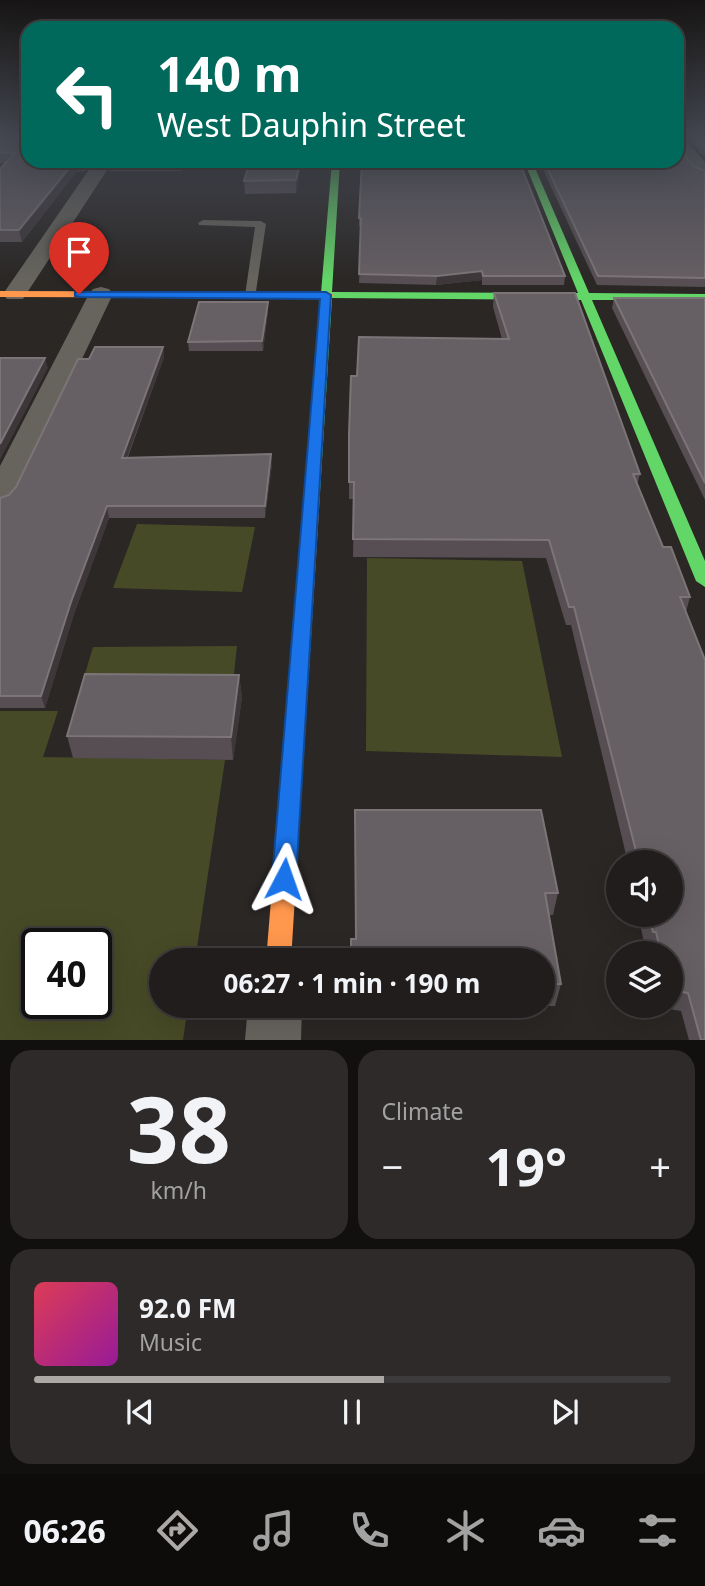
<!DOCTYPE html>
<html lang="en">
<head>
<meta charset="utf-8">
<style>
  body { margin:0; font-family:"Noto Sans",sans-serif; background:#2d2a29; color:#f1f3f6; height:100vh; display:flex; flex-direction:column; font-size:26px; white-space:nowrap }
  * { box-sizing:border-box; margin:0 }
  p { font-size:23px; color:#a2a2a3 }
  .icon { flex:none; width:38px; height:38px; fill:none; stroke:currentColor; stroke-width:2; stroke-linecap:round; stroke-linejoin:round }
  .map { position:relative; height:1040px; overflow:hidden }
  .drawer { display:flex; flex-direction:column; gap:10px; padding:10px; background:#12100f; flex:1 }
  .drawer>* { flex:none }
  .top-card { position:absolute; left:21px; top:21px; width:663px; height:147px; border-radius:21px; box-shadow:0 7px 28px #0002,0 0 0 2px #3d3b3b; background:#00695c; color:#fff; overflow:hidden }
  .tools { position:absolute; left:606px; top:850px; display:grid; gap:14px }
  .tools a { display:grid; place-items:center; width:77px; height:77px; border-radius:50%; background:#201d1c; box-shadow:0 7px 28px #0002,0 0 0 2px #3d3b3b; font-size:35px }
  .speed { position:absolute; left:21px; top:928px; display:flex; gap:14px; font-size:35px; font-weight:700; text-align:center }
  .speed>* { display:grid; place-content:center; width:91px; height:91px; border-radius:50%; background:#201d1c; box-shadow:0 7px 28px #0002,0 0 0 2px #3d3b3b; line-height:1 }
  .speed .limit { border:4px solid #111; border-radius:10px; background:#fff; color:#111 }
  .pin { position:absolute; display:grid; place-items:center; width:60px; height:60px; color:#fff; margin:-72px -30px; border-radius:50% 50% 50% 0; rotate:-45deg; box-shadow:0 0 7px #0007 }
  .pin .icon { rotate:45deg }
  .me { position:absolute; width:77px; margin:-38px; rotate:4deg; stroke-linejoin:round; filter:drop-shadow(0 0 5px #0008) }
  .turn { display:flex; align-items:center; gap:24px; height:147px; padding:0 21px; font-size:32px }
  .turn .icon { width:91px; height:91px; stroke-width:2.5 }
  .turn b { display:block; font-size:49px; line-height:60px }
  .big { font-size:52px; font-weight:700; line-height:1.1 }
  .drawer .widget { flex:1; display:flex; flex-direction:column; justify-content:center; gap:10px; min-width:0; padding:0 24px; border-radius:21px; background:#2d2a29 }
  .drawer .dial { align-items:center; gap:0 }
  .dial b { font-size:91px; line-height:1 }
  .song { display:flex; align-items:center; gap:21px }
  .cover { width:84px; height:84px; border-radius:10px; background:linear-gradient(135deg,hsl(350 70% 55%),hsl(300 70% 35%)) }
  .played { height:7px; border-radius:4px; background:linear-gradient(90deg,#aba8a6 55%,#3d3b3b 55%) }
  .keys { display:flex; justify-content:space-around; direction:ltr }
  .heat { display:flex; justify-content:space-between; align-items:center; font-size:38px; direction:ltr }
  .drawer .tiles { flex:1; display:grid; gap:10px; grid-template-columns:1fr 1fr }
  .widget:last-child { grid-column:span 2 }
  .trip { position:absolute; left:149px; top:948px; width:406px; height:70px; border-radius:35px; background:#201d1c; box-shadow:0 7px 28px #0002,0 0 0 2px #3d3b3b; font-weight:700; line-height:70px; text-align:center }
  .menu { display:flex; height:112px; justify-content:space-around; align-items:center; background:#0d0c0b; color:#a2a2a3 }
  .menu .icon { width:49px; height:49px }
  .menu .selected { color:#aba8a6 }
  .menu b { font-size:32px; color:#f1f3f6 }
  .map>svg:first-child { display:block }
</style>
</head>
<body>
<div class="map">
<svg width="705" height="1040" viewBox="0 0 705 1040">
  <rect width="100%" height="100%" fill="#2a2725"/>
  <path fill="#474a26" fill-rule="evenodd" d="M 137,524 L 255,527 L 242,592 L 113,588 Z
    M 367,558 L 522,561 L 562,757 L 366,751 Z
    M 237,646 L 233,683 L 82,684 L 93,647 Z
    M 0,711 L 58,711 L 43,757 L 225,760 L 195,961 L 161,961 L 161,1006 L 188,1006 L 183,1040 L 0,1040 ZM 37,943 L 96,943 L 96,1003 L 37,1003 Z"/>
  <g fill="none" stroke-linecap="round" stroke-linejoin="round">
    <path fill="#66645d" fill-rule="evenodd" d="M 203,220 L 261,221 L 266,224 L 255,298 L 245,295 L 255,227 L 199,225 L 198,223 Z"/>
    <path fill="#66645d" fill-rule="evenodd" d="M 677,135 L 683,137 L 705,162 L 705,178 C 688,174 677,151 677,135 Z
      M 95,161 L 113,161 L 23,299 L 7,299 L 3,294 Z
      M 101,287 L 109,289 L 113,294 L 16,497 L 11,504 L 0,507 L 0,466 L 89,294 L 93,289 Z
      M 248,1006 L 302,1006 L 301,1040 L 245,1040 Z"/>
    <path fill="#63d668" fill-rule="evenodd" d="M 332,161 L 340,161 L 332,292 L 578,293 L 524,161 L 532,161 L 589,293 L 705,294 L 705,300 L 592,300 L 705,561 L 705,587 L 696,581 L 581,300 L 332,298 L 319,509 L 316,512 L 306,512 L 303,509 Z"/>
    <path fill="#ff974d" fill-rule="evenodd" d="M 0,291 L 328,292 L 334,295 L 328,298 L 0,297 Z
      M 311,504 L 319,509 L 291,961 L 266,961 L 303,509 Z"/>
  </g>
  <path fill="#564e52" d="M 0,135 L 28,161 L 93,161 L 85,171 L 77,171 L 22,242 L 0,242 L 0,169 L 6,163 L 0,163 Z
    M 685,135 L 705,135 L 705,158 Z
    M 684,155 L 693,166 L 705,171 L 705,287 L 597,285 L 539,161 L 677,161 Z
    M 108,161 L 187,161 L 182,171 L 110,171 Z
    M 250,161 L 302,161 L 296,193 L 245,194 L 244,181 Z
    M 362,161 L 565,276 L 564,285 L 482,285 L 482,280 L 436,285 L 359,283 L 361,226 L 359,226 L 359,218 Z
    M 494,293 L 640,474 L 637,485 L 663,547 L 690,597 L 686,612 L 705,1040 L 689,1040 L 681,1011 L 663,1008 L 662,1006 L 670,1006 L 670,954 L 650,954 L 650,951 L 646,951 L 638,915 L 670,915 L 670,863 L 628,863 L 571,625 L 566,625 L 546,558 L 353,557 L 354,499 L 349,499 L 349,434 L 357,376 L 502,339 L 493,307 Z
    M 614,298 L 705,298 L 705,500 L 612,308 Z
    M 268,311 L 263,351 L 189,351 L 188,342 Z
    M 163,347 L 164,357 L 128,457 L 272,464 L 265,518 L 109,518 L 74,614 L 45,708 L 0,708 L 0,498 L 9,495 L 16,487 Z
    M 239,675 L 242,697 L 233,760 L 73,758 L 67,736 Z
    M 355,810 L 558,893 L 553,915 L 549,915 L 561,984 L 555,1006 L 546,1006 L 545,1011 L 351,1013 L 351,1006 L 542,1006 L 542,961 L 356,939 Z"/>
  <path fill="#3d3739" d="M 75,161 L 77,171 L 22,242 L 19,230 Z
    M 83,161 L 93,161 L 85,171 Z
    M 181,161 L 187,161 L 182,171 Z
    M 300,161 L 302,161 L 296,193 L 296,180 Z
    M 482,271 L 482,280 L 436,285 L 437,276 Z
    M 268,302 L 268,311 L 263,351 L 262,341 Z
    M 163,347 L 164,357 L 123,468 L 122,458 Z
    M 45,358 L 48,368 L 0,460 L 0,444 Z
    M 271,454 L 272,464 L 265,518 L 265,506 Z
    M 107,506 L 109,518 L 74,614 L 45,708 L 41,696 L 71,602 Z
    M 239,675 L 242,697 L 233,760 L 231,737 Z"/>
  <path fill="#665f63" stroke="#7c7578" stroke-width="2" d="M 0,135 L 28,135 L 28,161 L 75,161 L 19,230 L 0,230 L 0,169 L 15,153 L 0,153 Z
    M 693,135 L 705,135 L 705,149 Z
    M 677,137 L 684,155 L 693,166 L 705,171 L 705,278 L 598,276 L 544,161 L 677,161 Z
    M 250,161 L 300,161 L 296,180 L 244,181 Z
    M 362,161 L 519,161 L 565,276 L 483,276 L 482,271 L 437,276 L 359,274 L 361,218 L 359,218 Z
    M 494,293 L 575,293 L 640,474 L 633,474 L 663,547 L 671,547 L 690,597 L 680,597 L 705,660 L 705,1040 L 701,1040 L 688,993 L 670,990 L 670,954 L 661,954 L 656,932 L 653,932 L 648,915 L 670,915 L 670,863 L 639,863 L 574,607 L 569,607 L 549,540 L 353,539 L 354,482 L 349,482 L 349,434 L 351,376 L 357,376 L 359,337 L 509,339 Z
    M 614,298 L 705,298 L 705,483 Z
    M 199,302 L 268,302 L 262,341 L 188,342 Z
    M 95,347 L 163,347 L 122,458 L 271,454 L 265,506 L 107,506 L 71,602 L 41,696 L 0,696 L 0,498 L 9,495 L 16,487 L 78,359 L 89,359 Z
    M 0,358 L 45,358 L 0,444 Z
    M 85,674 L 239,675 L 231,737 L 67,736 Z
    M 355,810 L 541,810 L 558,893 L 545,893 L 561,984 L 549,984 L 550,989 L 542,989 L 542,961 L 351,961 L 351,939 L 356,939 Z"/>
  <linearGradient id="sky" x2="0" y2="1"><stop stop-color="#171514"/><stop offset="0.48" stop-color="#444751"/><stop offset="1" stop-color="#444751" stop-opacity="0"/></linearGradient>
  <rect width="705" height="281" fill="url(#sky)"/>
  <path fill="#1a73e8" stroke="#114b97" stroke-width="2" d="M 75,292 L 326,292 L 331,295 L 296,879 L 293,886 L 284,890 L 276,886 L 272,879 L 320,299 L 79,297 L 75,296 Z"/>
</svg>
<div class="tools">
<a><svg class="icon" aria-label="sound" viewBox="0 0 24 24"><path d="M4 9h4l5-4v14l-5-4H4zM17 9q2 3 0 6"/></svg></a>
<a><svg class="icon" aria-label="layers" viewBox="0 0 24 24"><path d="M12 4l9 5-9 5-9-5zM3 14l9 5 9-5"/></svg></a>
</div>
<div class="speed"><div class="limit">40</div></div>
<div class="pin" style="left:79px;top:294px;background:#d93025"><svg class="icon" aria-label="arrive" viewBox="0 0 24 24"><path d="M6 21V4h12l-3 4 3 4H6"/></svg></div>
<svg class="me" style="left:284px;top:879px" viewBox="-20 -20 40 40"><path d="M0-17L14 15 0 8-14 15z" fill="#1a73e8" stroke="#fff" stroke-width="4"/></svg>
<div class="trip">06:27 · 1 min · 190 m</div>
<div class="top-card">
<div class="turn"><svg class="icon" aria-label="left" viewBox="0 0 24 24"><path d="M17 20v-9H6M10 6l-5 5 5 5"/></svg><div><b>140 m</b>West Dauphin Street</div></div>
</div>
</div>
<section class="drawer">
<div class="tiles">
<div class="widget dial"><b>38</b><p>km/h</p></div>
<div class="widget"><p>Climate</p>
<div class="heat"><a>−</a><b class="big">19°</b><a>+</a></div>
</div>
<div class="widget">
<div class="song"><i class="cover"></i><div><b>92.0 FM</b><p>Music</p></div></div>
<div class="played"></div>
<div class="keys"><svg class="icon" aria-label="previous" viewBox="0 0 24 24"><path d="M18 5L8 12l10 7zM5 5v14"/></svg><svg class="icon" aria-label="pause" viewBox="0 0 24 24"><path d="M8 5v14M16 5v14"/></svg><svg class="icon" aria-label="next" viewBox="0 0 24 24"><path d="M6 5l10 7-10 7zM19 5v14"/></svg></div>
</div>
</div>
</section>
<nav class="menu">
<b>06:26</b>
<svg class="icon selected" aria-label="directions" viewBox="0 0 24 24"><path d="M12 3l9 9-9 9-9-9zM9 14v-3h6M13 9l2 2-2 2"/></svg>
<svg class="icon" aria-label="music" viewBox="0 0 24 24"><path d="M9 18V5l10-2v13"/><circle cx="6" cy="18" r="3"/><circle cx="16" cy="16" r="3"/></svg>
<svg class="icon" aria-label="phone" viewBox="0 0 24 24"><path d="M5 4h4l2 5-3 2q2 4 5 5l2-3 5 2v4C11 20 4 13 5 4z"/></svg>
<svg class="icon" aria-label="climate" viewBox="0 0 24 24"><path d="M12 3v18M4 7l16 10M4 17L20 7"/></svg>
<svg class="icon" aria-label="car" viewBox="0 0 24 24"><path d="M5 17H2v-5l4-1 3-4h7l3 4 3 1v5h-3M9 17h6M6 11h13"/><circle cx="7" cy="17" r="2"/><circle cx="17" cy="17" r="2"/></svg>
<svg class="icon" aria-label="filters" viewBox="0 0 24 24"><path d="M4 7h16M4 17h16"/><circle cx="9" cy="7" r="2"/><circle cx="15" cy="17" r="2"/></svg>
</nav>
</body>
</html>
